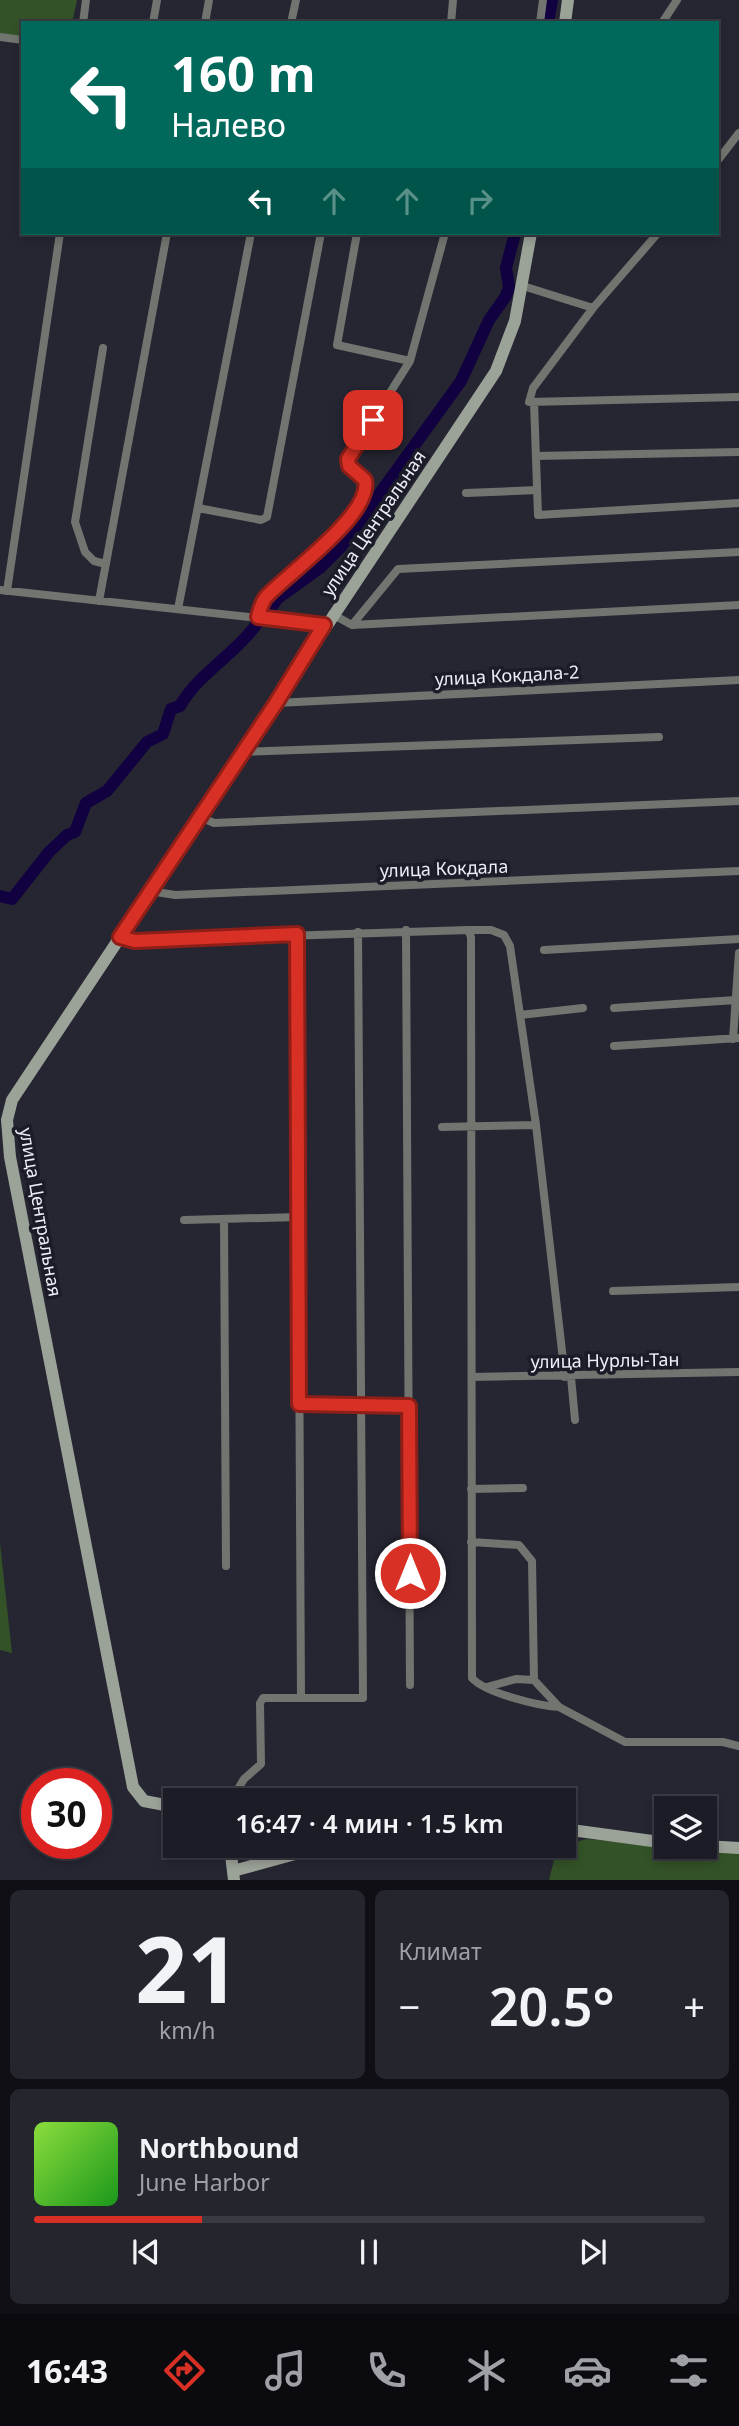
<!DOCTYPE html>
<html lang="ru">
<head>
<meta charset="utf-8">
<style>
  body { margin:0; font-family:"Noto Sans",sans-serif; background:#25252e; color:#f1f3f6; height:100vh; display:flex; flex-direction:column; font-size:26px; white-space:nowrap }
  * { box-sizing:border-box; margin:0 }
  p { font-size:23px; color:#a0a1a7 }
  .icon { flex:none; width:38px; height:38px; fill:none; stroke:currentColor; stroke-width:2; stroke-linecap:round; stroke-linejoin:round }
  .map { position:relative; height:1880px; overflow:hidden }
  .details { display:flex; flex-direction:column; gap:10px; padding:10px; background:#0f0f15; flex:1 }
  .details>* { flex:none }
  .hud { position:absolute; left:21px; top:21px; width:698px; height:214px; border-radius:0px; box-shadow:0 4px 10px #0003,0 0 0 2px #3a3a43; background:#00695c; color:#fff; overflow:hidden }
  .tools { position:absolute; left:654px; top:1796px; display:grid; gap:14px }
  .tools a { display:grid; place-items:center; width:63px; height:63px; border-radius:0px; background:#1c1c26; box-shadow:0 4px 10px #0003,0 0 0 2px #3a3a43; font-size:35px }
  .speed { position:absolute; left:21px; top:1768px; display:flex; gap:14px; font-size:35px; font-weight:700; text-align:center }
  .speed>* { display:grid; place-content:center; width:91px; height:91px; border-radius:50%; background:#1c1c26; box-shadow:0 4px 10px #0003,0 0 0 2px #3a3a43; line-height:1 }
  .speed .limit { border:10px solid #d22; background:#fff; color:#111 }
  .pin { position:absolute; display:grid; place-items:center; width:60px; height:60px; color:#fff; margin:-30px; border-radius:14px; box-shadow:0 4px 10px #0006 }
  .me { position:absolute; width:77px; margin:-38px; rotate:0deg; stroke-linejoin:round; filter:drop-shadow(0 0 5px #0008) }
  .turn { display:flex; align-items:center; gap:24px; height:147px; padding:0 35px; font-size:32px }
  .turn .icon { width:91px; height:91px; stroke-width:2.5 }
  .turn b { display:block; font-size:49px; line-height:60px }
  .lanes { display:flex; align-items:center; height:66px; padding:0 35px; background:#0003; justify-content:center; gap:35px; direction:ltr }
  .lanes .off { opacity:.35 }
  .big { font-size:52px; font-weight:600; line-height:1.1 }
  .details .card { flex:1; display:flex; flex-direction:column; justify-content:center; gap:10px; min-width:0; padding:0 24px; border-radius:10px; background:#25252e }
  .details .dial { align-items:center; gap:0 }
  .dial b { font-size:91px; line-height:1 }
  .song { display:flex; align-items:center; gap:21px }
  .cover { width:84px; height:84px; border-radius:10px; background:linear-gradient(135deg,hsl(90 70% 55%),hsl(120 70% 35%)) }
  .played { height:7px; border-radius:4px; background:linear-gradient(90deg,#d93025 25%,#3a3a43 25%) }
  .keys { display:flex; justify-content:space-around; direction:ltr }
  .heat { display:flex; justify-content:space-between; align-items:center; font-size:38px; direction:ltr }
  .details .tiles { flex:1; display:grid; gap:10px; grid-template-columns:1fr 1fr }
  .card:last-child { grid-column:span 2 }
  .trip { position:absolute; left:163px; top:1788px; width:413px; height:70px; border-radius:0px; background:#1c1c26; box-shadow:0 4px 10px #0003,0 0 0 2px #3a3a43; font-weight:600; line-height:70px; text-align:center }
  .dock { display:flex; height:112px; justify-content:space-around; align-items:center; background:#0b0b0f; color:#a0a1a7 }
  .dock .icon { width:49px; height:49px }
  .dock .current { color:#d93025 }
  .dock b { font-size:32px; color:#f1f3f6 }
  .map>svg:first-child { display:block }
</style>
</head>
<body>
<div class="map">
<svg width="739" height="1880" viewBox="0 0 739 1880">
  <rect width="100%" height="100%" fill="#252632"/>
  <path fill="#335227" d="M 0,0 L 77,0 L 72,23 L 23,23 L 23,36 L 0,34 Z
    M 0,1543 L 12,1653 L 0,1650 Z
    M 586,1839 L 739,1853 L 739,1880 L 549,1880 L 557,1848 Z"/>
  <g fill="none" stroke-linecap="round" stroke-linejoin="round">
    <path stroke="#110141" stroke-width="12" d="M 548,23 L 552,0
      M 268,613 L 277,599 L 320,568 L 341,547 L 461,381 L 489,320 L 506,296 L 509,287 L 506,268 L 515,233
      M 0,896 L 12,899 L 49,852 L 67,835 L 75,832 L 86,803 L 107,791 L 147,742 L 163,734 L 171,709 L 180,706 C 199,673 234,655 256,625"/>
    <path stroke="#71756f" stroke-width="8" d="M 83,23 L 86,0
      M 153,23 L 157,0
      M 205,23 L 209,0
      M 291,23 L 296,0
      M 451,23 L 453,0
      M 540,23 L 543,0
      M 662,23 L 677,0
      M 0,37 L 23,40
      M 718,160 L 739,133
      M 357,233 L 337,345 L 410,361
      M 658,233 L 593,308 L 533,388 L 529,402 L 739,397
      M 523,286 L 593,308
      M 103,348 L 75,522 L 85,552 L 94,561 L 106,564
      M 534,402 L 538,515 L 739,503
      M 536,456 L 739,452
      M 466,493 L 537,490
      M 198,508 L 261,520 L 267,517 L 321,233
      M 0,590 L 324,625
      M 7,591 L 60,233
      M 99,601 L 167,233
      M 178,609 L 251,233
      M 332,614 L 352,625 L 739,605
      M 258,617 C 260,610 261,603 266,597 C 285,575 373,513 365,480 L 349,466 L 348,459 L 410,361 L 445,233
      M 352,625 L 398,569 L 739,552
      M 276,703 L 739,680
      M 243,752 L 659,737
      M 200,817 L 214,823 L 739,801
      M 150,891 L 175,895 L 739,871
      M 406,930 L 410,1685
      M 468,930 L 491,930 L 504,935 L 510,946 L 536,1125 L 565,1377
      M 297,934 L 301,1698
      M 119,937 L 135,941 L 468,930 L 471,937 L 472,1678 C 485,1693 539,1706 559,1707
      M 544,950 L 739,939
      M 614,1008 L 736,1000
      M 520,1015 L 583,1008
      M 733,1039 L 739,953
      M 614,1046 L 739,1038
      M 442,1127 L 536,1125
      M 224,1219 L 226,1566
      M 184,1220 L 299,1217
      M 613,1291 L 739,1287
      M 472,1377 L 739,1372
      M 571,1377 L 575,1420
      M 299,1404 L 409,1406
      M 471,1489 L 523,1488
      M 471,1542 L 519,1545 L 532,1561 L 534,1680
      M 487,1687 L 516,1679 L 534,1680 L 559,1707 L 625,1742 L 723,1742 L 739,1746
      M 231,1801 L 244,1779 L 261,1764 L 260,1703 L 263,1698 L 363,1698 L 358,932"/>
    <path stroke="#9ba298" stroke-width="12" d="M 565,23 L 568,0
      M 175,1807 L 144,1801 L 133,1787 L 10,1157 L 7,1120 L 12,1100 L 496,371 L 515,321 L 531,233
      M 564,1829 L 667,1843
      M 230,1846 L 234,1880
      M 705,1846 L 739,1848
      M 233,1871 L 324,1846"/>
  </g>
  <g fill="none" stroke-linecap="round" stroke-linejoin="round">
    <defs>
      <path id="route" d="M 373,420 L 348,459 L 349,466 L 365,480 C 373,514 286,575 266,597 C 261,603 260,610 258,617 L 324,625 L 276,703 L 120,937 L 135,941 L 297,934 L 299,1404 L 409,1406 L 410,1573"/>
    </defs>
    <use href="#route" stroke="#8d1f18" stroke-width="18"/>
    <use href="#route" stroke="#d93025" stroke-width="12"/>
  </g>
  <g text-anchor="middle" dominant-baseline="central" stroke-width="7" stroke-linejoin="round" paint-order="stroke">
    <g font-size="18" fill="#edeef6" stroke="#1b1c28">
      <text transform="translate(373 523) rotate(-56)">улица Центральная</text>
      <text transform="translate(507 675) rotate(-3)">улица Кокдала-2</text>
      <text transform="translate(444 868) rotate(-2)">улица Кокдала</text>
      <text transform="translate(41 1212) rotate(80)">улица Центральная</text>
      <text transform="translate(605 1360) rotate(-1)">улица Нурлы-Тан</text>
    </g>
  </g>
</svg>
<div class="tools">
<a><svg class="icon" aria-label="layers" viewBox="0 0 24 24"><path d="M12 4l9 5-9 5-9-5zM3 14l9 5 9-5"/></svg></a>
</div>
<div class="speed"><div class="limit">30</div></div>
<div class="pin" style="left:373px;top:420px;background:#d93025"><svg class="icon" aria-label="arrive" viewBox="0 0 24 24"><path d="M6 21V4h12l-3 4 3 4H6"/></svg></div>
<svg class="me" style="left:410px;top:1573px" viewBox="-20 -20 40 40"><circle r="17" fill="#d93025" stroke="#fff" stroke-width="3"/><path d="M0-11L8 9 0 5-8 9z" fill="#fff"/></svg>
<div class="trip">16:47 · 4 мин · 1.5 km</div>
<div class="hud">
<div class="turn"><svg class="icon" aria-label="left" viewBox="0 0 24 24"><path d="M17 20v-9H6M10 6l-5 5 5 5"/></svg><div><b>160 m</b>Налево</div></div>
<div class="lanes"><svg class="icon" aria-label="left" viewBox="0 0 24 24"><path d="M17 20v-9H6M10 6l-5 5 5 5"/></svg><svg class="icon off" aria-label="ahead" viewBox="0 0 24 24"><path d="M12 20V5M6 11l6-6 6 6"/></svg><svg class="icon off" aria-label="ahead" viewBox="0 0 24 24"><path d="M12 20V5M6 11l6-6 6 6"/></svg><svg class="icon off" aria-label="right" viewBox="0 0 24 24"><path d="M7 20v-9h11M14 6l5 5-5 5"/></svg></div>
</div>
</div>
<section class="details">
<div class="tiles">
<div class="card dial"><b>21</b><p>km/h</p></div>
<div class="card"><p>Климат</p>
<div class="heat"><a>−</a><b class="big">20.5°</b><a>+</a></div>
</div>
<div class="card">
<div class="song"><i class="cover"></i><div><b>Northbound</b><p>June Harbor</p></div></div>
<div class="played"></div>
<div class="keys"><svg class="icon" aria-label="previous" viewBox="0 0 24 24"><path d="M18 5L8 12l10 7zM5 5v14"/></svg><svg class="icon" aria-label="pause" viewBox="0 0 24 24"><path d="M8 5v14M16 5v14"/></svg><svg class="icon" aria-label="next" viewBox="0 0 24 24"><path d="M6 5l10 7-10 7zM19 5v14"/></svg></div>
</div>
</div>
</section>
<nav class="dock">
<b>16:43</b>
<svg class="icon current" aria-label="directions" viewBox="0 0 24 24"><path d="M12 3l9 9-9 9-9-9zM9 14v-3h6M13 9l2 2-2 2"/></svg>
<svg class="icon" aria-label="music" viewBox="0 0 24 24"><path d="M9 18V5l10-2v13"/><circle cx="6" cy="18" r="3"/><circle cx="16" cy="16" r="3"/></svg>
<svg class="icon" aria-label="phone" viewBox="0 0 24 24"><path d="M5 4h4l2 5-3 2q2 4 5 5l2-3 5 2v4C11 20 4 13 5 4z"/></svg>
<svg class="icon" aria-label="climate" viewBox="0 0 24 24"><path d="M12 3v18M4 7l16 10M4 17L20 7"/></svg>
<svg class="icon" aria-label="car" viewBox="0 0 24 24"><path d="M5 17H2v-5l4-1 3-4h7l3 4 3 1v5h-3M9 17h6M6 11h13"/><circle cx="7" cy="17" r="2"/><circle cx="17" cy="17" r="2"/></svg>
<svg class="icon" aria-label="filters" viewBox="0 0 24 24"><path d="M4 7h16M4 17h16"/><circle cx="9" cy="7" r="2"/><circle cx="15" cy="17" r="2"/></svg>
</nav>
</body>
</html>
